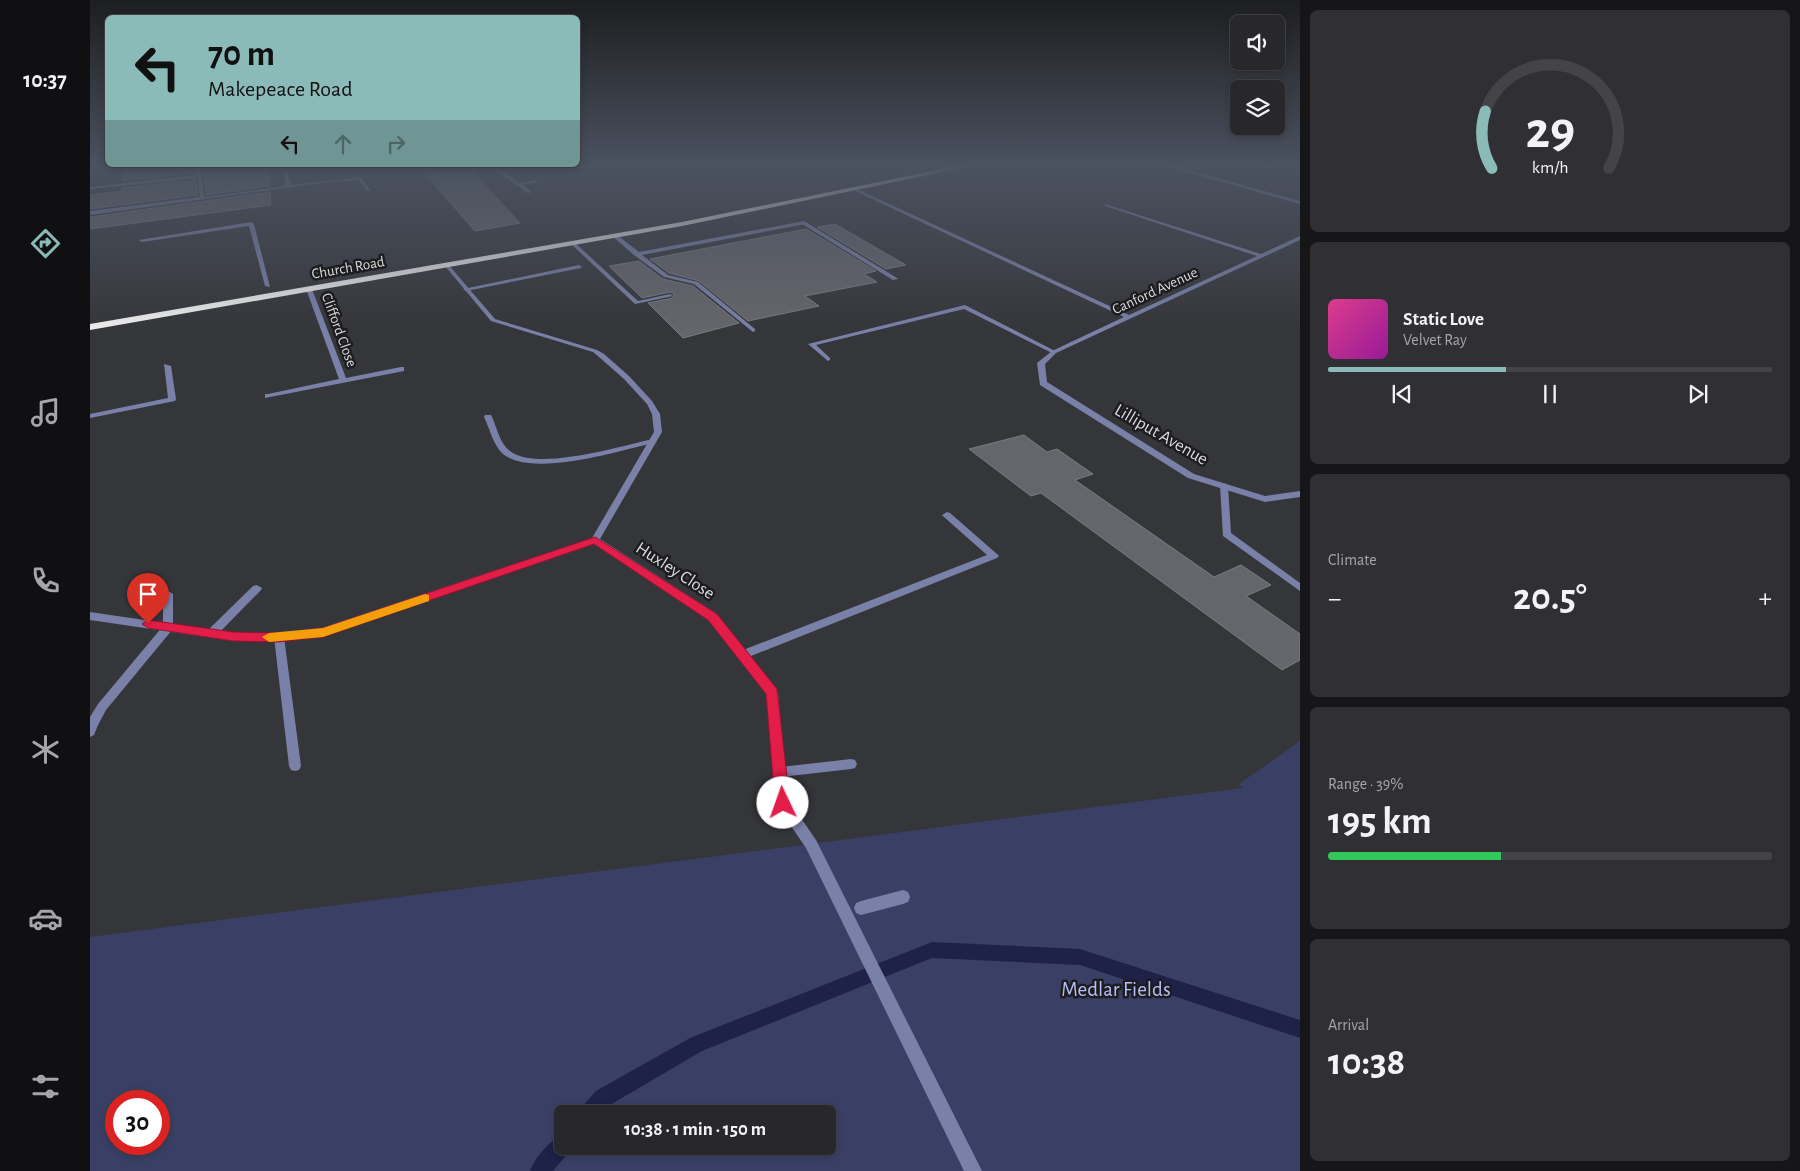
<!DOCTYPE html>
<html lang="en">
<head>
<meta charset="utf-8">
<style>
  body { margin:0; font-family:"Alegreya Sans",sans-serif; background:#303034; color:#f1f3f6; height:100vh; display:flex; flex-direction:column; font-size:19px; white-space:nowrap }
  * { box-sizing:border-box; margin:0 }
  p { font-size:16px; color:#a5a6a9 }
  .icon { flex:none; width:28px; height:28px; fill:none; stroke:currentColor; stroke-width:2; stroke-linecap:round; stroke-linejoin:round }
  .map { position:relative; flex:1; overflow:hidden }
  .details { display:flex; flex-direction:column; gap:10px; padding:10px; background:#161618; width:500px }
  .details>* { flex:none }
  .banner { position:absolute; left:15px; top:15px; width:475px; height:152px; border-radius:8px; box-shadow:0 2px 8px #0003,0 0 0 1px #444448; background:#8bbbb9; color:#111; overflow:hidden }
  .controls { position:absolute; left:1140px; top:15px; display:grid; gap:10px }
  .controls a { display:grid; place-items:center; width:55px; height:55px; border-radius:8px; background:#28282c; box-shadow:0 2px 8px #0003,0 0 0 1px #444448; font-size:25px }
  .speed { position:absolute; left:15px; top:1090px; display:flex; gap:10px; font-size:25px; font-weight:700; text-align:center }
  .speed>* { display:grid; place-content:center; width:65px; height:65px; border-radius:50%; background:#28282c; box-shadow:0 2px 8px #0003,0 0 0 1px #444448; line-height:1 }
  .speed .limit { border:8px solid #d22; background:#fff; color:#111 }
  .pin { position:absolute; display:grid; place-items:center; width:42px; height:42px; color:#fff; margin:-51px -21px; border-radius:50% 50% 50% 0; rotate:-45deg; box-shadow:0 0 5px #0007 }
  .pin .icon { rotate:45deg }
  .me { position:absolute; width:55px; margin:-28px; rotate:357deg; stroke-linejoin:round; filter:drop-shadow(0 0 4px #0008) }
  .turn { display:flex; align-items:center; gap:18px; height:105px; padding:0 20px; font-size:22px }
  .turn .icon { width:65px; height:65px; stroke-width:2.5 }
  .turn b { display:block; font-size:35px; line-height:42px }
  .lanes { display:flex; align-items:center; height:48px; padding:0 20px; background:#0003; justify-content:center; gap:25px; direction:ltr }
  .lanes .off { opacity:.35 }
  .big { font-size:38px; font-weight:700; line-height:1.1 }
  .details .widget { flex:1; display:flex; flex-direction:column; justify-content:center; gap:8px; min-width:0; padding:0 18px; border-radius:8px; background:#303034 }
  .details .dial { align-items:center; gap:0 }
  .dial svg { height:130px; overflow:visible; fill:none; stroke:#444448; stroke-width:7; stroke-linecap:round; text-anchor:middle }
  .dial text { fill:#f1f3f6; stroke:none }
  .song { display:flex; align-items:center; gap:15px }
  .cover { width:60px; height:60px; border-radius:8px; background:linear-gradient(135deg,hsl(330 70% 55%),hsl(300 70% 35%)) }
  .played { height:5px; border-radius:2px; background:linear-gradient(90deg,#8bbbb9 40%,#444448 40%) }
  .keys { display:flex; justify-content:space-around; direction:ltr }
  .heat { display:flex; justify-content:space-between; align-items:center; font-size:28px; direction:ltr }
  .charge { height:8px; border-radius:4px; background:linear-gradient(90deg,#34c759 39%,#444448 0) }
  .trip { position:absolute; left:464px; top:1105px; width:282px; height:50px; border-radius:8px; background:#28282c; box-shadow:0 2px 8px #0003,0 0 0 1px #444448; font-weight:700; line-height:50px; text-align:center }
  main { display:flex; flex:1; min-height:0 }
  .menu { display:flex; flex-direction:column; width:90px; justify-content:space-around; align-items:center; background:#101012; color:#a5a6a9 }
  .menu .icon { width:35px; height:35px }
  .menu .selected { color:#8bbbb9 }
  .menu b { font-size:22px; color:#f1f3f6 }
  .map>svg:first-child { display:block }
</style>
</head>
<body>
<main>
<nav class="menu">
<b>10:37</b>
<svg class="icon selected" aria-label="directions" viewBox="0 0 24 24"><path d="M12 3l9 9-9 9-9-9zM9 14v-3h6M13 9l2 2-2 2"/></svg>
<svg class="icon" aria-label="music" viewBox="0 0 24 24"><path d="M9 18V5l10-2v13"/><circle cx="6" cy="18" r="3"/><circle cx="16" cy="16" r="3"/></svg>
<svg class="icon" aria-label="phone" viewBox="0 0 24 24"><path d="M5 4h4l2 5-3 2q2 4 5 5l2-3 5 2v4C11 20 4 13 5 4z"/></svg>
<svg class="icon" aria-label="climate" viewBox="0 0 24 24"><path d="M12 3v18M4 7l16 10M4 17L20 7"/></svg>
<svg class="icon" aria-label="car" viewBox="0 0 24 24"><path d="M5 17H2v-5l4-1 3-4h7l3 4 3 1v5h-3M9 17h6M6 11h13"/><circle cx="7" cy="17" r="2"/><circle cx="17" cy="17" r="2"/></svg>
<svg class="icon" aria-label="filters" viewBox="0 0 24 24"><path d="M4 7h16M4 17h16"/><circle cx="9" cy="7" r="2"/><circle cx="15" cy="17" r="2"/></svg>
</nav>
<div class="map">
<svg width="1210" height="1171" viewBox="0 0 1210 1171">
  <rect width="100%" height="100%" fill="#35363a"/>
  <path fill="#3a4065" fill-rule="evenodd" d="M 1210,741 L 1210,1171 L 0,1171 L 0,937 L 1153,788 L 1149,784 ZM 26,1101 L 69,1101 L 69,1144 L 26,1144 ZM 472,1114 L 738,1114 L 738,1146 L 472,1146 Z"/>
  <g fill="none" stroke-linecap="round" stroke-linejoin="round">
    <path fill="#1e2148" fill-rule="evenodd" d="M 842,942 L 990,949 L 1210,1020 L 1210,1038 L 990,965 L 842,958 L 612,1051 L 520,1105 L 512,1114 L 490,1114 L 492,1107 L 506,1091 L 600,1038 Z
      M 472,1135 L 472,1146 L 481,1146 L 479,1152 L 463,1171 L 440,1171 C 445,1158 459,1141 472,1135 Z"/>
  </g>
  <path fill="#65666b" stroke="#7b7c81" d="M 41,167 L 105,167 L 105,173 L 32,181 L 33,171 L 41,170 Z
    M 113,167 L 179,167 L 180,186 L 116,195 Z
    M 329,167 L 378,167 L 430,223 L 385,231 Z
    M 106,180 L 108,195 L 0,209 L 0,195 L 32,191 L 32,188 Z
    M 180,192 L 181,205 L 0,229 L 0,217 Z
    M 745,224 L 816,265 L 796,269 L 727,227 Z
    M 716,229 L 786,271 L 774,274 L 787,282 L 715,296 L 729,306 L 658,321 L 609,281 L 579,273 L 560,259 Z
    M 549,261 L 573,279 L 603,286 L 649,323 L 593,338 L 558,303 L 583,298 L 584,294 L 580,292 L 552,298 L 519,266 Z
    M 934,435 L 957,452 L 967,449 L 1003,474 L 985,480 L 1124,577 L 1151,565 L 1181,585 L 1156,596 L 1210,634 L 1210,660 L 1192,670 L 951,493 L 941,496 L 879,449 Z"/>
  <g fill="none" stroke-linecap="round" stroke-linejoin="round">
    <path fill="#7a81a8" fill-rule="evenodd" d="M 270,177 L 281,191 L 277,191 L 269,180 L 244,182 L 242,181 Z
      M 714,221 L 807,278 L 808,279 L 803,280 L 712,224 Z
      M 483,241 L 548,301 L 580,294 L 583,296 L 545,304 L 481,244 L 481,242 Z
      M 489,265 L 492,267 L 491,268 L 376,291 L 373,289 Z
      M 875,305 L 967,352 L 962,353 L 874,309 L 726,345 L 740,358 L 740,360 L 738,361 L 718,344 Z
      M 74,364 L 81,366 L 86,399 L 85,401 L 0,418 L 0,414 L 78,398 Z
      M 395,415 L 401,415 L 402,417 C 407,428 410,444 420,451 C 446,472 531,446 563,439 L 567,441 L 563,443 C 529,451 442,478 413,454 C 403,445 400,429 394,417 Z
      M 1134,483 L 1138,486 L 1141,533 L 1210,583 L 1210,591 L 1133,536 L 1130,486 Z
      M 857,512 L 860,513 L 907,554 L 909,556 L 907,558 L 656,658 L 648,658 L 647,655 L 648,652 L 897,555 L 854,517 L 852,515 Z
      M 167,585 L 172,588 L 171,590 L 125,637 L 117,637 L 116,634 L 117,631 L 163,586 Z
      M 78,591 L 83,594 L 83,627 L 82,630 L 16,710 L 8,725 L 4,735 L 0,737 L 0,717 L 8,704 L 73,626 L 73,594 Z
      M 189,633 L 193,634 L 194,637 L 211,766 L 209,770 L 205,771 L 201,770 L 199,766 L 184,637 L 185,634 Z
      M 761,759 L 765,760 L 767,764 L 765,768 L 761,769 L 691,777 L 687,776 L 685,772 L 687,768 L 691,767 Z
      M 693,797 L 698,799 L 726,840 L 892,1171 L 874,1171 L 716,848 L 688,807 L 687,803 L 688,799 Z
      M 813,890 L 818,892 L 820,897 L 818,902 L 813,904 L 771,915 L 766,913 L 764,908 L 766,903 L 771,901 Z"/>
    <path fill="#7a81a8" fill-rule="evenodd" d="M 107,167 L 111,167 L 114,197 L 196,186 L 193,170 L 195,169 L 197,170 L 201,185 L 244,180 L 246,181 L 0,215 L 0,211 L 110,197 L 108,178 L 0,189 L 0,187 L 107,175 Z
      M 401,167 L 407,167 L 430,183 L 448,180 L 450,181 L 433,185 L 442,192 L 438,193 Z
      M 1079,167 L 1088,167 L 1210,201 L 1210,204 Z
      M 767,189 L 1039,315 L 1167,256 L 1015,206 L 1015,204 L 1171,254 L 1210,236 L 1210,240 L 966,353 L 955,364 L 957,382 L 1104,474 L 1175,496 L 1210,491 L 1210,497 L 1175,502 L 1098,478 L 950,385 L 947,363 L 962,351 L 1034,317 L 765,191 Z
      M 714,221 L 716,224 L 552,255 L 578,275 L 608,282 L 665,329 L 665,331 L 663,332 L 604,284 L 574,277 L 544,255 L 522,236 L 527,235 L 549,252 Z
      M 161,222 L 164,224 L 180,287 L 175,286 L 159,226 L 52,242 L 49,240 Z
      M 357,263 L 405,319 L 507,350 L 514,354 L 539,376 L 562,401 L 570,414 L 572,432 L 510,539 L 627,614 L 686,690 L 688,693 L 699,803 L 698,807 L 693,809 L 688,807 L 687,803 L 676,694 L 619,620 L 504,544 L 233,636 L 189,641 L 143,641 L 0,620 L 0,612 L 143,633 L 189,633 L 232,628 L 502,538 L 564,432 L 562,414 L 557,404 L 534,379 L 509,357 L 503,352 L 401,321 L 355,266 L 355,264 Z
      M 219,287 L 222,289 L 256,378 L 311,367 L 314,367 L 314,371 L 175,398 L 175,394 L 178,394 L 249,379 L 216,289 Z"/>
    <path fill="#efefef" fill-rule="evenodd" d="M 862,167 L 877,167 L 592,226 L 0,330 L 0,324 L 592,222 Z"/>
  </g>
  <linearGradient id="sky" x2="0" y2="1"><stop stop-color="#1d1e20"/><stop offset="0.5" stop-color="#4b5260"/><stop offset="1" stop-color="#4b5260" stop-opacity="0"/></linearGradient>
  <rect width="1210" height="331" fill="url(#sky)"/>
  <path fill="#e11d48" stroke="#92132f" d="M 505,537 L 627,614 L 687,689 L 700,803 L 698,807 L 693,809 L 688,807 L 685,803 L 676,694 L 618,620 L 504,544 L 233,637 L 188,642 L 143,641 L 58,628 L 52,624 L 58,620 L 143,632 L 188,633 L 233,628 Z"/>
  <path fill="#f59e0b" d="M 335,594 L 339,595 L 339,601 L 233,637 L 179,642 L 172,637 L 179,633 L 233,628 Z"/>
  <g text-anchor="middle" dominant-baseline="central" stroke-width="5" stroke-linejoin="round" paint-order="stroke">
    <g font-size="15" fill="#d9dadd" stroke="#1d1d1f">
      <text transform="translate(258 268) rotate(-10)">Church Road</text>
      <text transform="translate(1065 291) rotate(-25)">Canford Avenue</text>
      <text transform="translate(249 330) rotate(70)">Clifford Close</text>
    </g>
    <g font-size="18" fill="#d9dadd" stroke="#1d1d1f">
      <text transform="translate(1071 435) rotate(30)">Lilliput Avenue</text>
      <text transform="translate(585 571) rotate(33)">Huxley Close</text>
    </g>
    <g font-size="21" fill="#b5bff8" stroke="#1d1d1f">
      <text x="1026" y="989">Medlar Fields</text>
    </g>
  </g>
</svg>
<div class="controls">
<a><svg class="icon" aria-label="sound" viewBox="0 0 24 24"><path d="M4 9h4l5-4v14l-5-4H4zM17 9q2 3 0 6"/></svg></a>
<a><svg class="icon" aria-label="layers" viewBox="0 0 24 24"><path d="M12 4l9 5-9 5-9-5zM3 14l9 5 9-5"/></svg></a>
</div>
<div class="speed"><div class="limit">30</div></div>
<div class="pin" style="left:58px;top:624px;background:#d93025"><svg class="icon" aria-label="arrive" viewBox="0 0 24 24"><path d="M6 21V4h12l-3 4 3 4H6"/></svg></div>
<svg class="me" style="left:693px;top:803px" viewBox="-20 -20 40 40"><circle r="19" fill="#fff"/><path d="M0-13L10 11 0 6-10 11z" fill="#e11d48"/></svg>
<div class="trip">10:38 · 1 min · 150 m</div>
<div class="banner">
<div class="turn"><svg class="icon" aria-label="left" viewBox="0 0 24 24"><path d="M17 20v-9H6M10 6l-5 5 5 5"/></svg><div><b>70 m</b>Makepeace Road</div></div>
<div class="lanes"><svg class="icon" aria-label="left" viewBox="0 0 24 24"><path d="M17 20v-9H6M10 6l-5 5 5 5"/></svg><svg class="icon off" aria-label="ahead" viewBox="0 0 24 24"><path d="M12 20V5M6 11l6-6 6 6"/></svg><svg class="icon off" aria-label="right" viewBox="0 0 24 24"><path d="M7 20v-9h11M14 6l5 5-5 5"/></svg></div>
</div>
</div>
<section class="details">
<div class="widget dial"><svg viewBox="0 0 100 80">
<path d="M14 69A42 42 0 1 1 86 69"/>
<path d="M14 69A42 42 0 0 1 10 34" stroke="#8bbbb9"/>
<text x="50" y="56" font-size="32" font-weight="700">29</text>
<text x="50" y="72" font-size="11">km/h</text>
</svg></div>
<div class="widget">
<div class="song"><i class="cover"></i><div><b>Static Love</b><p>Velvet Ray</p></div></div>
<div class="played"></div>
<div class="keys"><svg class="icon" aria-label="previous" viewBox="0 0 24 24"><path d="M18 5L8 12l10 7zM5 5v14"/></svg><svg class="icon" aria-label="pause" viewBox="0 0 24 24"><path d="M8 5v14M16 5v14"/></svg><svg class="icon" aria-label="next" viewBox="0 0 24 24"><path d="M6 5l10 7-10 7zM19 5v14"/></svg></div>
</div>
<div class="widget"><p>Climate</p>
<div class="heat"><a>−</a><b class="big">20.5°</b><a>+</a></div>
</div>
<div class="widget"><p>Range · 39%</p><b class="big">195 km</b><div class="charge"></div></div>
<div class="widget"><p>Arrival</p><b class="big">10:38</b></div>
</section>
</main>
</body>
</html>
